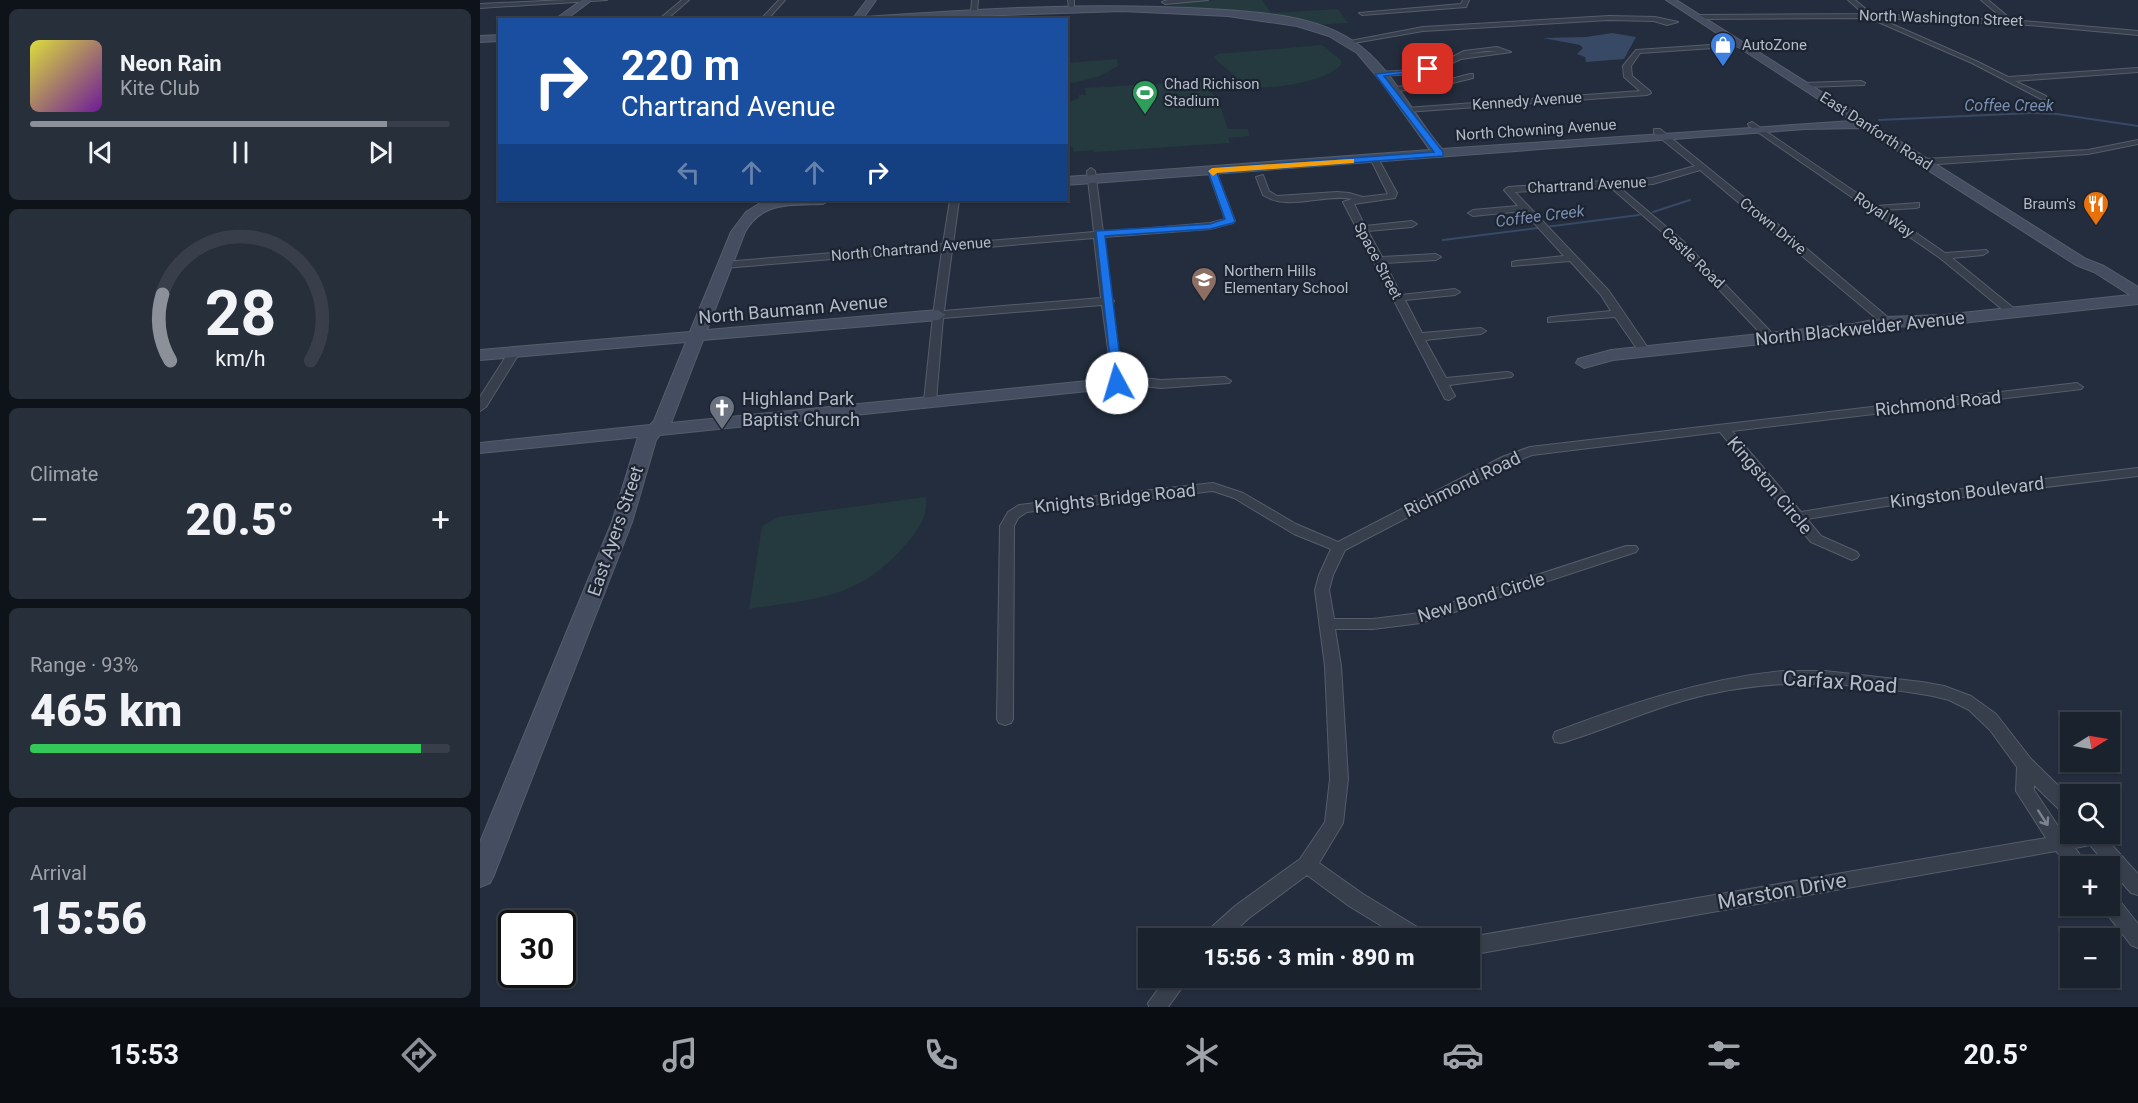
<!DOCTYPE html>
<html lang="en">
<head>
<meta charset="utf-8">
<style>
  body { margin:0; font-family:Roboto,sans-serif; background:#272f3a; color:#f1f3f6; height:100vh; display:flex; flex-direction:column; font-size:22px; white-space:nowrap }
  * { box-sizing:border-box; margin:0 }
  p { font-size:20px; color:#9fa4aa }
  .icon { flex:none; width:33px; height:33px; fill:none; stroke:currentColor; stroke-width:2; stroke-linecap:round; stroke-linejoin:round }
  .map { position:relative; flex:1; overflow:hidden }
  .panel { display:flex; flex-direction:column; gap:9px; padding:9px; background:#0e1319; width:480px }
  .panel>* { flex:none }
  .guide { position:absolute; left:18px; top:18px; width:570px; height:183px; border-radius:0px; box-shadow:0 2px 4px #0004,0 0 0 2px #383f4a; background:#1a4fa0; color:#fff; overflow:hidden }
  .needle { width:39px; rotate:79deg }
  .controls { position:absolute; left:1580px; top:712px; display:grid; gap:12px }
  .controls a { display:grid; place-items:center; width:60px; height:60px; border-radius:0px; background:#1a222e; box-shadow:0 2px 4px #0004,0 0 0 2px #383f4a; font-size:30px }
  .speed { position:absolute; left:18px; top:910px; display:flex; gap:12px; font-size:30px; font-weight:700; text-align:center }
  .speed>* { display:grid; place-content:center; width:78px; height:78px; border-radius:50%; background:#1a222e; box-shadow:0 2px 4px #0004,0 0 0 2px #383f4a; line-height:1 }
  .speed .limit { border:3px solid #111; border-radius:9px; background:#fff; color:#111 }
  .pin { position:absolute; display:grid; place-items:center; width:51px; height:51px; color:#fff; margin:-26px; border-radius:12px; box-shadow:0 3px 9px #0006 }
  .me { position:absolute; width:66px; margin:-33px; rotate:354deg; stroke-linejoin:round; filter:drop-shadow(0 0 4px #0008) }
  .turn { display:flex; align-items:center; gap:21px; height:126px; padding:0 24px; font-size:27px }
  .turn .icon { width:78px; height:78px; stroke-width:2.5 }
  .turn b { display:block; font-size:42px; line-height:51px }
  .lanes { display:flex; align-items:center; height:57px; padding:0 24px; background:#0003; justify-content:center; gap:30px; direction:ltr }
  .lanes .off { opacity:.35 }
  .big { font-size:45px; font-weight:800; line-height:1.1 }
  .panel .widget { flex:1; display:flex; flex-direction:column; justify-content:center; gap:9px; min-width:0; padding:0 21px; border-radius:9px; background:#272f3a }
  .panel .dial { align-items:center; gap:0 }
  .dial svg { height:156px; overflow:visible; fill:none; stroke:#383f4a; stroke-width:7; stroke-linecap:round; text-anchor:middle }
  .dial text { fill:#f1f3f6; stroke:none }
  .song { display:flex; align-items:center; gap:18px }
  .cover { width:72px; height:72px; border-radius:9px; background:linear-gradient(135deg,hsl(60 70% 55%),hsl(280 70% 35%)) }
  .played { height:6px; border-radius:3px; background:linear-gradient(90deg,#8c9099 85%,#383f4a 85%) }
  .keys { display:flex; justify-content:space-around; direction:ltr }
  .heat { display:flex; justify-content:space-between; align-items:center; font-size:33px; direction:ltr }
  .charge { height:9px; border-radius:4px; background:linear-gradient(90deg,#34c759 93%,#383f4a 0) }
  .trip { position:absolute; left:658px; top:928px; width:342px; height:60px; border-radius:0px; background:#1a222e; box-shadow:0 2px 4px #0004,0 0 0 2px #383f4a; font-weight:800; line-height:60px; text-align:center }
  .tabs { display:flex; height:96px; justify-content:space-around; align-items:center; background:#0a0e12; color:#9fa4aa }
  .tabs .icon { width:42px; height:42px }
  .tabs .active { color:#8c9099 }
  .tabs b { font-size:27px; color:#f1f3f6 }
  main { display:flex; flex:1; min-height:0 }
  .map>svg:first-child { display:block }
</style>
</head>
<body>
<main>
<section class="panel">
<div class="widget">
<div class="song"><i class="cover"></i><div><b>Neon Rain</b><p>Kite Club</p></div></div>
<div class="played"></div>
<div class="keys"><svg class="icon" aria-label="previous" viewBox="0 0 24 24"><path d="M18 5L8 12l10 7zM5 5v14"/></svg><svg class="icon" aria-label="pause" viewBox="0 0 24 24"><path d="M8 5v14M16 5v14"/></svg><svg class="icon" aria-label="next" viewBox="0 0 24 24"><path d="M6 5l10 7-10 7zM19 5v14"/></svg></div>
</div>
<div class="widget dial"><svg viewBox="0 0 100 80">
<path d="M14 69A42 42 0 1 1 86 69"/>
<path d="M14 69A42 42 0 0 1 10 35" stroke="#8c9099"/>
<text x="50" y="56" font-size="32" font-weight="700">28</text>
<text x="50" y="72" font-size="11">km/h</text>
</svg></div>
<div class="widget"><p>Climate</p>
<div class="heat"><a>−</a><b class="big">20.5°</b><a>+</a></div>
</div>
<div class="widget"><p>Range · 93%</p><b class="big">465 km</b><div class="charge"></div></div>
<div class="widget"><p>Arrival</p><b class="big">15:56</b></div>
</section>
<div class="map">
<svg width="1658" height="1007" viewBox="0 0 1658 1007">
  <rect width="100%" height="100%" fill="#232d3d"/>
  <path fill="#253a3e" d="M 740,0 L 782,0 L 791,13 L 858,9 L 868,23 L 832,25 L 755,12 L 690,5 L 696,2 Z
    M 842,45 L 861,60 L 861,65 C 845,82 788,91 766,86 L 733,57 L 738,54 Z
    M 637,59 L 638,66 L 618,77 L 587,84 L 587,63 Z
    M 727,81 L 730,91 L 738,100 L 748,129 L 768,129 L 769,136 L 748,138 L 750,143 L 614,152 L 613,150 L 594,152 L 593,148 L 587,145 L 587,103 L 599,98 L 599,95 L 606,95 L 605,88 Z
    M 446,497 C 448,516 439,529 427,543 C 378,600 338,598 269,609 L 282,526 L 298,517 Z"/>
  <path fill="#384966" d="M 1132,33 L 1156,37 L 1144,59 L 1106,62 L 1105,57 L 1097,54 L 1103,48 L 1100,45 L 1063,38 L 1106,37 Z"/>
  <g fill="none" stroke-linecap="round" stroke-linejoin="round">
    <path stroke="#384966" stroke-width="2" d="M 1399,120 L 1551,113 L 1577,114 L 1658,126
      M 1173,212 L 1210,200
      M 963,240 L 1159,215"/>
    <defs>
      <path id="street" d="M 86,0 L 127,0 L 0,8 L 0,4 Z
        M 202,0 L 209,0 L 186,20 L 178,20 Z
        M 299,0 L 305,0 L 287,20 L 280,20 Z
        M 492,0 L 498,0 L 497,13 L 494,15 L 491,13 Z
        M 588,0 L 594,0 L 594,9 L 589,8 Z
        M 688,0 L 728,0 L 685,4 L 682,2 Z
        M 983,0 L 989,0 L 986,7 L 882,15 L 879,13 L 981,4 Z
        M 1368,0 L 1375,0 L 1392,14 L 1525,20 L 1501,0 L 1508,0 L 1532,20 L 1658,31 L 1658,35 L 1548,25 L 1398,18 L 1496,61 L 1528,77 L 1658,68 L 1658,72 L 1535,81 L 1566,96 L 1567,98 L 1563,100 L 1492,63 L 1389,18 L 1217,19 L 1214,17 L 1217,15 L 1384,14 Z
        M 1129,16 L 1175,17 L 1198,22 L 1187,25 L 1174,21 L 1129,20 L 943,31 L 868,44 L 865,42 L 943,27 Z
        M 1261,43 L 1263,46 L 1160,53 L 1151,66 L 1152,76 L 1170,91 L 1171,93 L 1167,95 L 926,112 L 922,110 L 926,108 L 1160,91 L 1144,77 L 1143,66 L 1156,50 Z
        M 1017,47 L 1031,52 L 981,59 L 963,67 L 935,74 L 899,76 L 895,74 L 899,72 L 935,70 L 959,64 L 984,51 ZM 1005,51 L 1018,51 L 988,54 Z
        M 990,74 L 993,74 L 993,78 L 948,89 L 911,91 L 907,89 L 911,87 L 948,85 Z
        M 1381,81 L 1385,83 L 1384,85 L 1325,87 L 1321,85 L 1325,83 Z
        M 1272,122 L 1396,206 L 1439,203 L 1439,207 L 1436,208 L 1403,210 L 1465,253 L 1506,250 L 1508,252 L 1503,255 L 1472,258 L 1536,310 L 1536,314 L 1528,314 L 1460,258 L 1269,126 L 1268,124 Z
        M 1174,129 L 1180,129 L 1301,227 L 1411,320 L 1411,324 L 1403,324 L 1220,170 L 1173,184 L 1138,186 L 1203,241 L 1294,335 L 1294,339 L 1286,339 L 1197,245 L 1129,186 L 1035,192 L 1129,291 L 1170,351 L 1164,354 L 1160,353 L 1135,317 L 1068,322 L 1068,318 L 1072,317 L 1131,311 L 1121,295 L 1090,261 L 1032,266 L 1032,262 L 1036,261 L 1084,256 L 1043,211 L 993,216 L 988,213 L 993,210 L 1038,206 L 1024,190 L 1028,187 L 1172,178 L 1215,166 L 1174,133 Z
        M 1658,140 L 1658,144 L 1608,154 L 1444,165 L 1440,162 L 1444,159 L 1608,150 Z
        M 895,157 L 899,160 L 917,193 L 915,198 L 874,204 L 885,226 L 932,221 L 937,224 L 932,227 L 888,231 L 902,257 L 956,254 L 961,257 L 956,260 L 905,263 L 921,295 L 975,289 L 980,292 L 975,295 L 925,300 L 942,333 L 1001,328 L 1006,331 L 1001,334 L 945,340 L 966,378 L 1027,372 L 1031,373 L 1033,375 L 1031,377 L 969,385 L 975,396 L 969,400 L 965,399 L 863,202 L 872,199 C 844,193 808,212 783,195 L 776,177 L 783,175 L 789,191 L 797,196 L 857,192 L 869,193 L 883,197 L 908,194 L 891,160 Z
        M 611,168 L 615,171 L 623,232 L 730,223 L 745,219 L 728,171 L 732,168 L 736,171 L 755,221 L 753,223 L 730,229 L 624,237 L 632,299 L 634,301 L 632,303 L 642,379 L 655,377 L 681,380 L 745,377 L 751,381 L 749,383 L 681,388 L 655,385 L 633,385 L 622,305 L 463,318 L 456,401 L 450,405 L 444,401 L 453,315 L 462,250 L 243,268 L 238,265 L 243,262 L 463,244 L 470,200 L 479,200 L 473,244 L 614,232 L 607,171 ZM 614,238 L 621,298 L 464,311 L 472,250 Z
        M 34,349 L 40,352 L 6,407 L 0,411 L 0,397 L 30,350 Z
        M 1597,383 L 1603,387 L 1601,389 L 1252,431 L 1321,512 L 1406,498 L 1658,468 L 1658,476 L 1406,506 L 1327,519 L 1341,536 L 1377,552 L 1379,555 L 1377,558 L 1372,560 L 1331,542 L 1240,432 L 1052,455 L 1032,463 L 865,550 L 853,575 L 849,590 L 854,619 L 893,619 L 940,613 L 1146,546 L 1156,546 L 1158,549 L 1156,552 L 941,623 L 893,629 L 855,629 L 861,666 L 868,779 L 863,823 L 839,863 L 883,894 L 947,933 L 950,939 L 923,939 L 869,906 L 827,875 L 769,918 L 746,939 L 722,939 L 725,933 L 755,906 L 820,859 L 845,822 L 850,779 L 845,666 L 835,590 L 839,575 L 851,549 L 814,534 L 754,498 L 733,491 L 547,512 L 538,518 L 534,526 L 533,719 L 531,723 L 525,725 L 519,723 L 517,719 L 520,526 L 528,512 L 539,505 L 733,483 L 763,493 L 816,524 L 858,542 L 1022,457 L 1050,447 Z
        M 1303,671 L 1345,671 L 1442,682 L 1464,686 L 1491,696 L 1516,714 L 1551,759 L 1590,797 L 1590,816 L 1584,814 L 1554,785 L 1554,790 L 1584,835 L 1622,834 L 1658,874 L 1658,895 L 1651,893 L 1610,845 L 1595,848 L 1609,867 L 1590,869 L 1576,851 L 990,955 L 990,939 L 985,939 L 990,937 L 1566,838 L 1536,791 L 1537,767 L 1510,730 L 1489,710 L 1469,700 L 1453,696 C 1365,681 1289,676 1202,701 C 1161,713 1122,731 1081,743 L 1075,742 L 1073,737 L 1075,732 C 1149,704 1223,679 1303,671 Z
        M 1629,894 L 1636,896 L 1658,924 L 1658,948 L 1651,945 L 1622,908 L 1621,906 L 1629,906 Z
        M 686,978 L 709,978 L 688,1007 L 669,1007 L 668,1003 Z"/>
      <path id="secondary" d="M 102,0 L 112,0 L 85,20 L 74,20 Z
        M 387,0 L 396,0 L 384,17 C 499,9 613,2 728,9 C 775,12 832,14 873,41 C 912,66 932,115 962,149 L 1372,121 L 1186,0 L 1196,0 L 1606,259 L 1624,266 L 1658,287 L 1658,304 L 1463,325 L 1407,327 L 1373,334 L 1133,360 L 1104,368 L 1096,363 L 1098,359 L 1131,350 L 1373,324 L 1407,317 L 1463,315 L 1650,295 L 1614,272 L 1596,265 L 1382,128 L 1325,129 L 586,185 L 586,177 L 950,150 L 900,80 L 877,53 L 849,36 L 817,26 L 748,16 L 642,11 L 369,20 L 374,17 Z
        M 20,35 L 20,41 L 0,42 L 0,36 Z
        M 285,200 L 350,200 L 343,204 C 312,205 282,201 265,232 L 227,330 L 458,310 L 466,315 L 458,320 L 223,340 L 191,423 L 637,378 L 643,379 L 645,383 L 643,387 L 637,388 L 180,435 L 176,440 L 152,522 L 14,875 L 10,883 L 0,887 L 0,842 L 132,522 L 158,437 L 0,453 L 0,443 L 170,425 L 174,421 L 206,342 L 0,360 L 0,350 L 210,332 L 251,232 L 266,212 Z"/>
    </defs>
    <use href="#street" stroke="#555d6b" stroke-width="2"/>
    <use href="#secondary" stroke="#555d6b" stroke-width="2"/>
    <use href="#street" fill="#373f4d" fill-rule="evenodd"/>
    <use href="#secondary" fill="#454e60" fill-rule="evenodd"/>
  </g>
  <defs><path id="oneway-shaft" d="M-6 0H5M1.5-3L5.5 0L1.5 3" fill="none" stroke-width="1.6" stroke-linecap="round" stroke-linejoin="round" transform="scale(1.5)"/></defs>
  <use stroke="#7b8391" href="#oneway-shaft" transform="translate(1563 818) rotate(57)"/>
  <path fill="#1a73e8" stroke="#114b97" stroke-width="1.5" d="M 951,68 L 948,71 L 904,76 L 963,152 L 963,156 L 737,173 L 755,221 L 753,223 L 730,229 L 625,236 L 643,383 L 641,386 L 633,386 L 616,231 L 730,224 L 745,219 L 728,171 L 732,168 L 954,152 L 895,74 Z"/>
  <path fill="#f59e0b" d="M 871,159 L 874,159 L 874,163 L 737,173 L 733,176 L 728,171 L 732,168 Z"/>
  <defs>
    <symbol id="shop-pin" viewBox="-11 -11 22 30"><path d="M0 17L-7.5 6A9.5 9.5 0 1 1 7.5 6Z" fill="#3f7fe0" stroke="#1c2432"/><path d="M-5-2.5h2.3a2.7 3.5 0 0 1 5.4 0H5L5.5 6h-11ZM-1.5-2.5h3a1.5 2.3 0 0 0-3 0Z" fill="#fff"/></symbol>
    <symbol id="stadium-pin" viewBox="-11 -11 22 30"><path d="M0 17L-7.5 6A9.5 9.5 0 1 1 7.5 6Z" fill="#2e9e5b" stroke="#1c2432"/><path d="M0-5a6.5 5 0 1 0 0 10a6.5 5 0 1 0 0-10ZM-3.5-1.8h7v3.6h-7Z" fill="#fff"/></symbol>
    <symbol id="restaurant-pin" viewBox="-11 -11 22 30"><path d="M0 17L-7.5 6A9.5 9.5 0 1 1 7.5 6Z" fill="#e8710a" stroke="#1c2432"/><path d="M-5-6h1v4h1v-4h1v4h1v-4h1v5L-1.5 .5V6h-2V.5L-5-1ZM5-6V6H3V1.5H1.5Q1.5-4 5-6Z" fill="#fff"/></symbol>
    <symbol id="school-pin" viewBox="-11 -11 22 30"><path d="M0 17L-7.5 6A9.5 9.5 0 1 1 7.5 6Z" fill="#8d6e63" stroke="#1c2432"/><path d="M0-5L7-2L0 1L-7-2ZM-4 1L0 2.5L4 1V4Q0 6-4 4Z" fill="#fff"/></symbol>
    <symbol id="church-pin" viewBox="-11 -11 22 30"><path d="M0 17L-7.5 6A9.5 9.5 0 1 1 7.5 6Z" fill="#6b7280" stroke="#1c2432"/><path d="M-1.2-6h2.4v3.5h3.3v2.4h-3.3V6h-2.4V-.1h-3.3v-2.4h3.3Z" fill="#fff"/></symbol>
  </defs>
  <g fill-rule="evenodd">
    <use href="#shop-pin" x="1228" y="30" width="30" height="40"/>
    <use href="#stadium-pin" x="650" y="78" width="30" height="40"/>
    <use href="#restaurant-pin" x="1601" y="189" width="30" height="40"/>
    <use href="#school-pin" x="709" y="265" width="30" height="40"/>
    <use href="#church-pin" x="227" y="393" width="30" height="40"/>
  </g>
  <g text-anchor="middle" dominant-baseline="central" stroke-width="4.5" stroke-linejoin="round" paint-order="stroke">
    <g font-size="15" fill="#b3bac8" stroke="#1c2432">
      <text transform="translate(1461 18) rotate(2)">North Washington Street</text>
      <text transform="translate(1047 101) rotate(-4)">Kennedy Avenue</text>
      <text transform="translate(1056 130) rotate(-4)">North Chowning Avenue</text>
      <text transform="translate(1396 131) rotate(33)">East Danforth Road</text>
      <text transform="translate(1107 185) rotate(-3)">Chartrand Avenue</text>
      <text transform="translate(1404 215) rotate(34)">Royal Way</text>
      <text transform="translate(1293 226) rotate(39)">Crown Drive</text>
      <text transform="translate(431 249) rotate(-5)">North Chartrand Avenue</text>
      <text transform="translate(1213 258) rotate(44)">Castle Road</text>
      <text transform="translate(898 261) rotate(62)">Space Street</text>
    </g>
    <g font-size="15" fill="#b3bac8" stroke="#1c2432" text-anchor="start">
      <text x="1262" y="45">AutoZone</text>
      <text x="684" y="84">Chad Richison<tspan x="684" dy="17">Stadium</tspan></text>
      <text x="1596" y="204" text-anchor="end">Braum's</text>
      <text x="744" y="271">Northern Hills<tspan x="744" dy="17">Elementary School</tspan></text>
    </g>
    <g font-size="16" font-style="italic" fill="#7a8eb0" stroke="#1c2432">
      <text x="1529" y="105">Coffee Creek</text>
      <text transform="translate(1060 216) rotate(-7)">Coffee Creek</text>
    </g>
    <g font-size="18" fill="#b3bac8" stroke="#1c2432">
      <text transform="translate(313 309) rotate(-5)">North Baumann Avenue</text>
      <text transform="translate(1380 328) rotate(-6)">North Blackwelder Avenue</text>
      <text transform="translate(1458 403) rotate(-6)">Richmond Road</text>
      <text transform="translate(982 484) rotate(-26)">Richmond Road</text>
      <text transform="translate(1290 485) rotate(50)">Kingston Circle</text>
      <text transform="translate(1487 492) rotate(-7)">Kingston Boulevard</text>
      <text transform="translate(635 498) rotate(-6)">Knights Bridge Road</text>
      <text transform="translate(135 531) rotate(-71)">East Ayers Street</text>
      <text transform="translate(1001 597) rotate(-17)">New Bond Circle</text>
    </g>
    <g font-size="18" fill="#b3bac8" stroke="#1c2432" text-anchor="start">
      <text x="262" y="398">Highland Park<tspan x="262" dy="21">Baptist Church</tspan></text>
    </g>
    <g font-size="21" fill="#b3bac8" stroke="#1c2432">
      <text transform="translate(1360 682) rotate(4)">Carfax Road</text>
      <text transform="translate(1302 891) rotate(-10)">Marston Drive</text>
    </g>
  </g>
</svg>
<div class="controls">
<a><svg class="needle" viewBox="-14 -14 28 28"><path d="M0-13l5 13h-10z" fill="#e53935"/><path d="M0 13l5-13h-10z" fill="#9fa4aa"/></svg></a>
<a><svg class="icon" aria-label="search" viewBox="0 0 24 24"><circle cx="10" cy="10" r="6"/><path d="M15 15l6 6"/></svg></a>
<a>+</a>
<a>−</a>
</div>
<div class="speed"><div class="limit">30</div></div>
<div class="pin" style="left:948px;top:69px;background:#d93025"><svg class="icon" aria-label="arrive" viewBox="0 0 24 24"><path d="M6 21V4h12l-3 4 3 4H6"/></svg></div>
<svg class="me" style="left:637px;top:383px" viewBox="-20 -20 40 40"><circle r="19" fill="#fff"/><path d="M0-13L10 11 0 6-10 11z" fill="#1a73e8"/></svg>
<div class="trip">15:56 · 3 min · 890 m</div>
<div class="guide">
<div class="turn"><svg class="icon" aria-label="right" viewBox="0 0 24 24"><path d="M7 20v-9h11M14 6l5 5-5 5"/></svg><div><b>220 m</b>Chartrand Avenue</div></div>
<div class="lanes"><svg class="icon off" aria-label="left" viewBox="0 0 24 24"><path d="M17 20v-9H6M10 6l-5 5 5 5"/></svg><svg class="icon off" aria-label="ahead" viewBox="0 0 24 24"><path d="M12 20V5M6 11l6-6 6 6"/></svg><svg class="icon off" aria-label="ahead" viewBox="0 0 24 24"><path d="M12 20V5M6 11l6-6 6 6"/></svg><svg class="icon" aria-label="right" viewBox="0 0 24 24"><path d="M7 20v-9h11M14 6l5 5-5 5"/></svg></div>
</div>
</div>
</main>
<nav class="tabs">
<b>15:53</b>
<svg class="icon active" aria-label="directions" viewBox="0 0 24 24"><path d="M12 3l9 9-9 9-9-9zM9 14v-3h6M13 9l2 2-2 2"/></svg>
<svg class="icon" aria-label="music" viewBox="0 0 24 24"><path d="M9 18V5l10-2v13"/><circle cx="6" cy="18" r="3"/><circle cx="16" cy="16" r="3"/></svg>
<svg class="icon" aria-label="phone" viewBox="0 0 24 24"><path d="M5 4h4l2 5-3 2q2 4 5 5l2-3 5 2v4C11 20 4 13 5 4z"/></svg>
<svg class="icon" aria-label="climate" viewBox="0 0 24 24"><path d="M12 3v18M4 7l16 10M4 17L20 7"/></svg>
<svg class="icon" aria-label="car" viewBox="0 0 24 24"><path d="M5 17H2v-5l4-1 3-4h7l3 4 3 1v5h-3M9 17h6M6 11h13"/><circle cx="7" cy="17" r="2"/><circle cx="17" cy="17" r="2"/></svg>
<svg class="icon" aria-label="filters" viewBox="0 0 24 24"><path d="M4 7h16M4 17h16"/><circle cx="9" cy="7" r="2"/><circle cx="15" cy="17" r="2"/></svg>
<b>20.5°</b>
</nav>
</body>
</html>
